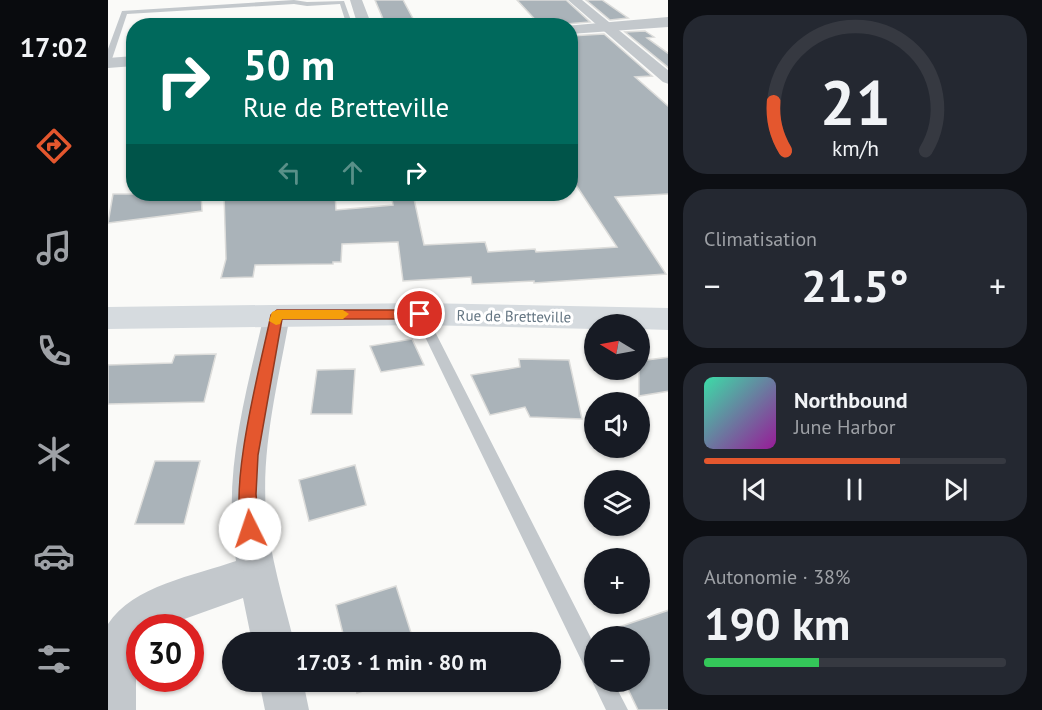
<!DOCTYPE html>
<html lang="fr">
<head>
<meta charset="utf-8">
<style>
  body { margin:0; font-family:"PT Sans",sans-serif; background:#242831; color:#f1f3f6; height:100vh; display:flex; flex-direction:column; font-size:22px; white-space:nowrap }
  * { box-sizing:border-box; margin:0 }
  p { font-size:20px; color:#9ea1a6 }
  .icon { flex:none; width:33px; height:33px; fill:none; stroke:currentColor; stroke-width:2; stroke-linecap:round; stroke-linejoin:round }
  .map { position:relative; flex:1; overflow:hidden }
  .sheet { display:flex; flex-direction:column; gap:15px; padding:15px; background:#0d0f14; width:374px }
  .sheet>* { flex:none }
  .banner { position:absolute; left:18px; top:18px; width:452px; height:183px; border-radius:24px; box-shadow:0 2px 4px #0004; background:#00695c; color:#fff; overflow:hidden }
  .needle { width:39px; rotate:280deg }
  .fabs { position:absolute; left:476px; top:314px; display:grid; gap:12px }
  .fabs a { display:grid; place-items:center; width:66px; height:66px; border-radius:50%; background:#171b24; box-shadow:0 2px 4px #0004; font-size:30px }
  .speed { position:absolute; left:18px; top:614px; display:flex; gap:12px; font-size:30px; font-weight:700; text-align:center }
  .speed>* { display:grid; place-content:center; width:78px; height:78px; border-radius:50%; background:#171b24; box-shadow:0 2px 4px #0004; line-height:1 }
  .speed .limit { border:9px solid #d22; background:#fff; color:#111 }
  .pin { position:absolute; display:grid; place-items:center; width:51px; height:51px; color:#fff; margin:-26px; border:3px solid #fff; border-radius:50%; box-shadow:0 2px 6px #0007 }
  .me { position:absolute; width:66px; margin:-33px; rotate:356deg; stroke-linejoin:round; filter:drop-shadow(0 0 4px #0008) }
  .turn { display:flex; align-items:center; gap:21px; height:126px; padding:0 18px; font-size:27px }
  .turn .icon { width:78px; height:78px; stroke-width:2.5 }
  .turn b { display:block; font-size:42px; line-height:51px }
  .lanes { display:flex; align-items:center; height:57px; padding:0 18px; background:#0003; justify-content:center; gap:30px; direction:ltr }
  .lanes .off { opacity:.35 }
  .big { font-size:45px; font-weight:600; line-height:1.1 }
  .sheet .widget { flex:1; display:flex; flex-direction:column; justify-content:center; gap:9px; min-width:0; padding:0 21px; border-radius:24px; background:#242831 }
  .sheet .dial { align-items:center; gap:0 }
  .dial svg { height:156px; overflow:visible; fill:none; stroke:#363941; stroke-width:7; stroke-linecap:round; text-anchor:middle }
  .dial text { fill:#f1f3f6; stroke:none }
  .song { display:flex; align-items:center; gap:18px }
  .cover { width:72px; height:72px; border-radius:9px; background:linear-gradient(135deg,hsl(160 70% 55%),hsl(300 70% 35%)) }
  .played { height:6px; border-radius:3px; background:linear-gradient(90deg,#e4572e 65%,#363941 65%) }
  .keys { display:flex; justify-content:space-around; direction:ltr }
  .heat { display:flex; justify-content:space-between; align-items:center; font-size:33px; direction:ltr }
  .charge { height:9px; border-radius:4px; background:linear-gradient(90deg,#34c759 38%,#363941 0) }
  .trip { position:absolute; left:114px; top:632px; width:339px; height:60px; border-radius:30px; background:#171b24; box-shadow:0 2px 4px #0004; font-weight:600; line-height:60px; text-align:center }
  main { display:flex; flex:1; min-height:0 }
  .tab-bar { display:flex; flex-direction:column; width:108px; justify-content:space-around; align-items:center; background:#090b0e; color:#9ea1a6 }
  .tab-bar .icon { width:42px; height:42px }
  .tab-bar .active { color:#e4572e }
  .tab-bar b { font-size:27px; color:#f1f3f6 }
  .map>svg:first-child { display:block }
</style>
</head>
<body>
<main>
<nav class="tab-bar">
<b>17:02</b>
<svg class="icon active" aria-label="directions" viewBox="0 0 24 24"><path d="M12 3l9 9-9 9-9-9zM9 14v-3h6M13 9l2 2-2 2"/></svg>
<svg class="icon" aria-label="music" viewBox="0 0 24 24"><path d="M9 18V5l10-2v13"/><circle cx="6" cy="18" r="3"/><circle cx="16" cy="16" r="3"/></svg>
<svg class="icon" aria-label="phone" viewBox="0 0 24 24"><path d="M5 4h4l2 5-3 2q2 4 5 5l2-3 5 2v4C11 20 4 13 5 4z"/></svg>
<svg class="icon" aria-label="climate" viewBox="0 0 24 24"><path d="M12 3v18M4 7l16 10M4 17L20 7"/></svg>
<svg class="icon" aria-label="car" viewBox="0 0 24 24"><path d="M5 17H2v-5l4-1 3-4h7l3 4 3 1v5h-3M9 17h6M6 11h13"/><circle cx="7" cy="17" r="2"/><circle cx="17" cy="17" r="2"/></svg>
<svg class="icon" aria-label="filters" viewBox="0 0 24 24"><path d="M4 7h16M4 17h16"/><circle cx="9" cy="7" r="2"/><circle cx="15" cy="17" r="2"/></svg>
</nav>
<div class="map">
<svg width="561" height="710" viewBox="0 0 561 710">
  <rect width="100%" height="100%" fill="#fafaf8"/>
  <path fill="#aab3b9" stroke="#dcdcda" stroke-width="1.5" d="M 267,0 L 295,0 L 309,26 L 278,26 Z
    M 409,0 L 458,0 L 482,22 L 433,26 Z
    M 478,0 L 494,0 L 520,18 L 502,20 Z
    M 537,31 L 546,37 L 539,38 L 561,54 L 561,68 L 517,32 Z
    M 496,34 L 544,76 L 527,77 L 561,107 L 561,194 L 507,197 L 558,274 L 426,283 L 426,281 L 364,284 L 363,277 L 295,281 L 290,242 L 234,244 L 233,262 L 225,262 L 225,264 L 147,265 L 145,277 L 113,278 L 118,259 L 116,194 L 227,194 L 228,210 L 285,205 L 283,194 L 305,194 L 316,245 L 377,242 L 380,252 L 427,249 L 428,252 L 509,247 L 462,176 L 462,36 Z
    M 5,194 L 93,194 L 94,211 L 0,223 Z
    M 304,339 L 316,365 L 273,372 L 262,346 Z
    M 108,354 L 96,402 L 0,404 L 0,365 L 64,363 L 67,355 Z
    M 561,357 L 561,391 L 531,396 L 531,361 Z
    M 411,359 L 461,360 L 474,419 L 422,417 L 417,407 L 382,415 L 363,375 L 412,367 Z
    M 247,369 L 244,414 L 203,414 L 209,370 Z
    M 47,461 L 92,461 L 76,524 L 27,524 Z
    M 247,465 L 258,505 L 201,521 L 191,480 Z
    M 288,586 L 306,642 L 237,642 L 228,605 Z
    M 561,610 L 561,710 L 530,710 L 516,681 L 531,681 L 531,636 L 494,636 L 493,633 Z
    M 246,681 L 285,681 L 249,693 Z"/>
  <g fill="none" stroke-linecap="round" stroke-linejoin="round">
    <path fill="#c3c8cc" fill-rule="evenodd" d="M 186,0 L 199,2 L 236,1 L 245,26 L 239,26 L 232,4 L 199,6 L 186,4 L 19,14 L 4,59 L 0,61 L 0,49 L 14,11 Z
      M 312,310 L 318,314 L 486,644 L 486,675 L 479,672 L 306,314 Z
      M 486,676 L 486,681 L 505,681 L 520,710 L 498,710 L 484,681 Z"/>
    <path fill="#c3c8cc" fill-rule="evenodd" d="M 242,0 L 254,0 L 264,26 L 250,26 Z
      M 460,0 L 474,0 L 561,71 L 561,84 L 555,82 Z
      M 169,306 L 178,308 L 182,315 C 171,379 153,446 158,512 C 162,556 175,598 186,642 L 144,642 L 135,598 L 54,627 L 32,627 L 32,649 L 28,655 L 28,710 L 0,710 L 0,624 C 24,586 88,575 128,561 C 114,476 137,397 156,315 L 160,308 Z
      M 151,681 L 195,681 L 201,710 L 157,710 Z"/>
    <path fill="#c3c8cc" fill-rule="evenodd" d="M 561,17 L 561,27 L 462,34 L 462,26 L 457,26 Z
      M 26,56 L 26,66 L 0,68 L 0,58 Z"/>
    <path fill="#d6dbdf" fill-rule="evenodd" d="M 312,303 L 561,308 L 561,330 L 531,329 L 531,324 L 486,324 L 486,329 L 312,325 L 0,329 L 0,307 Z"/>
  </g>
  <path fill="#e4572e" stroke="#94391e" stroke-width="1.5" d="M 169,310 L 312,310 L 318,314 L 312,319 L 174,319 L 150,455 L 148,494 L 151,529 L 149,535 L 142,537 L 136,535 C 118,493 153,363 163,315 Z"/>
  <path fill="#f59e0b" d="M 169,310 L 235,310 L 241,314 L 235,319 L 174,319 L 172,324 L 168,325 L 161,321 L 164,312 Z"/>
  <g text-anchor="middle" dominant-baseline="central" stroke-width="6" stroke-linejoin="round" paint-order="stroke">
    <g font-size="15" fill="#657683" stroke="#fff">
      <text transform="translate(406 316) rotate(1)">Rue de Bretteville</text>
    </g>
  </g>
</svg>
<div class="fabs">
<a><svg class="needle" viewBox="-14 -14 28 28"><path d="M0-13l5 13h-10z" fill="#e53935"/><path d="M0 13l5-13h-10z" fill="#9ea1a6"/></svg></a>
<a><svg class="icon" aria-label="sound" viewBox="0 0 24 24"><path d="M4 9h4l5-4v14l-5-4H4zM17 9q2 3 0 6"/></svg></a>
<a><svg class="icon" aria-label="layers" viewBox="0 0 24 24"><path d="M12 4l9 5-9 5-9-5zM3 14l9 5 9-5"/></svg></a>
<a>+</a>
<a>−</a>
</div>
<div class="speed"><div class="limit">30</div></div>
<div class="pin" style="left:312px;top:314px;background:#d93025"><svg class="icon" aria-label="arrive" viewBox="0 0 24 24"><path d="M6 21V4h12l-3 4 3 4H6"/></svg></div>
<svg class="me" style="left:142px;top:529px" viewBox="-20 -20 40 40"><circle r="19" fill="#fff"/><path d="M0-13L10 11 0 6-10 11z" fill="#e4572e"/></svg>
<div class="trip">17:03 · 1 min · 80 m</div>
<div class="banner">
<div class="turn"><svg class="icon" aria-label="right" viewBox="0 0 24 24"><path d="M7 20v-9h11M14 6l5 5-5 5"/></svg><div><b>50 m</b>Rue de Bretteville</div></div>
<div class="lanes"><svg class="icon off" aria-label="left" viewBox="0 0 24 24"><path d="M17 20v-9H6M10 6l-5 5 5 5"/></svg><svg class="icon off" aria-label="ahead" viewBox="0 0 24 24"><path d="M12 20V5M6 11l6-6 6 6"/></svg><svg class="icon" aria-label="right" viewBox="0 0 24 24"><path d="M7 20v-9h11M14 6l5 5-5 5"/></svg></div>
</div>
</div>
<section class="sheet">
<div class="widget dial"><svg viewBox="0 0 100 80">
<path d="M14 69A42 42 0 1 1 86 69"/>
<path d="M14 69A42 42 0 0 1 8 44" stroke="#e4572e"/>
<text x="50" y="56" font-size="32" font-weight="700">21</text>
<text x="50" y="72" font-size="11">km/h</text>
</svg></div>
<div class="widget"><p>Climatisation</p>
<div class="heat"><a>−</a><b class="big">21.5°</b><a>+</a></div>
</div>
<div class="widget">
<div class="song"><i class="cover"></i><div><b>Northbound</b><p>June Harbor</p></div></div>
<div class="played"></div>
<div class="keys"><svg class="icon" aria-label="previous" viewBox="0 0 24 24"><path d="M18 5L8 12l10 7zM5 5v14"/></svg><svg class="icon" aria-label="pause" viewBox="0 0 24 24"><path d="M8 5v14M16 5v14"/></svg><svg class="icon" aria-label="next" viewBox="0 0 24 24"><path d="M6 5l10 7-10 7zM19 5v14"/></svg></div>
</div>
<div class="widget"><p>Autonomie · 38%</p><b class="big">190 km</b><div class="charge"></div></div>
</section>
</main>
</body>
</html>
